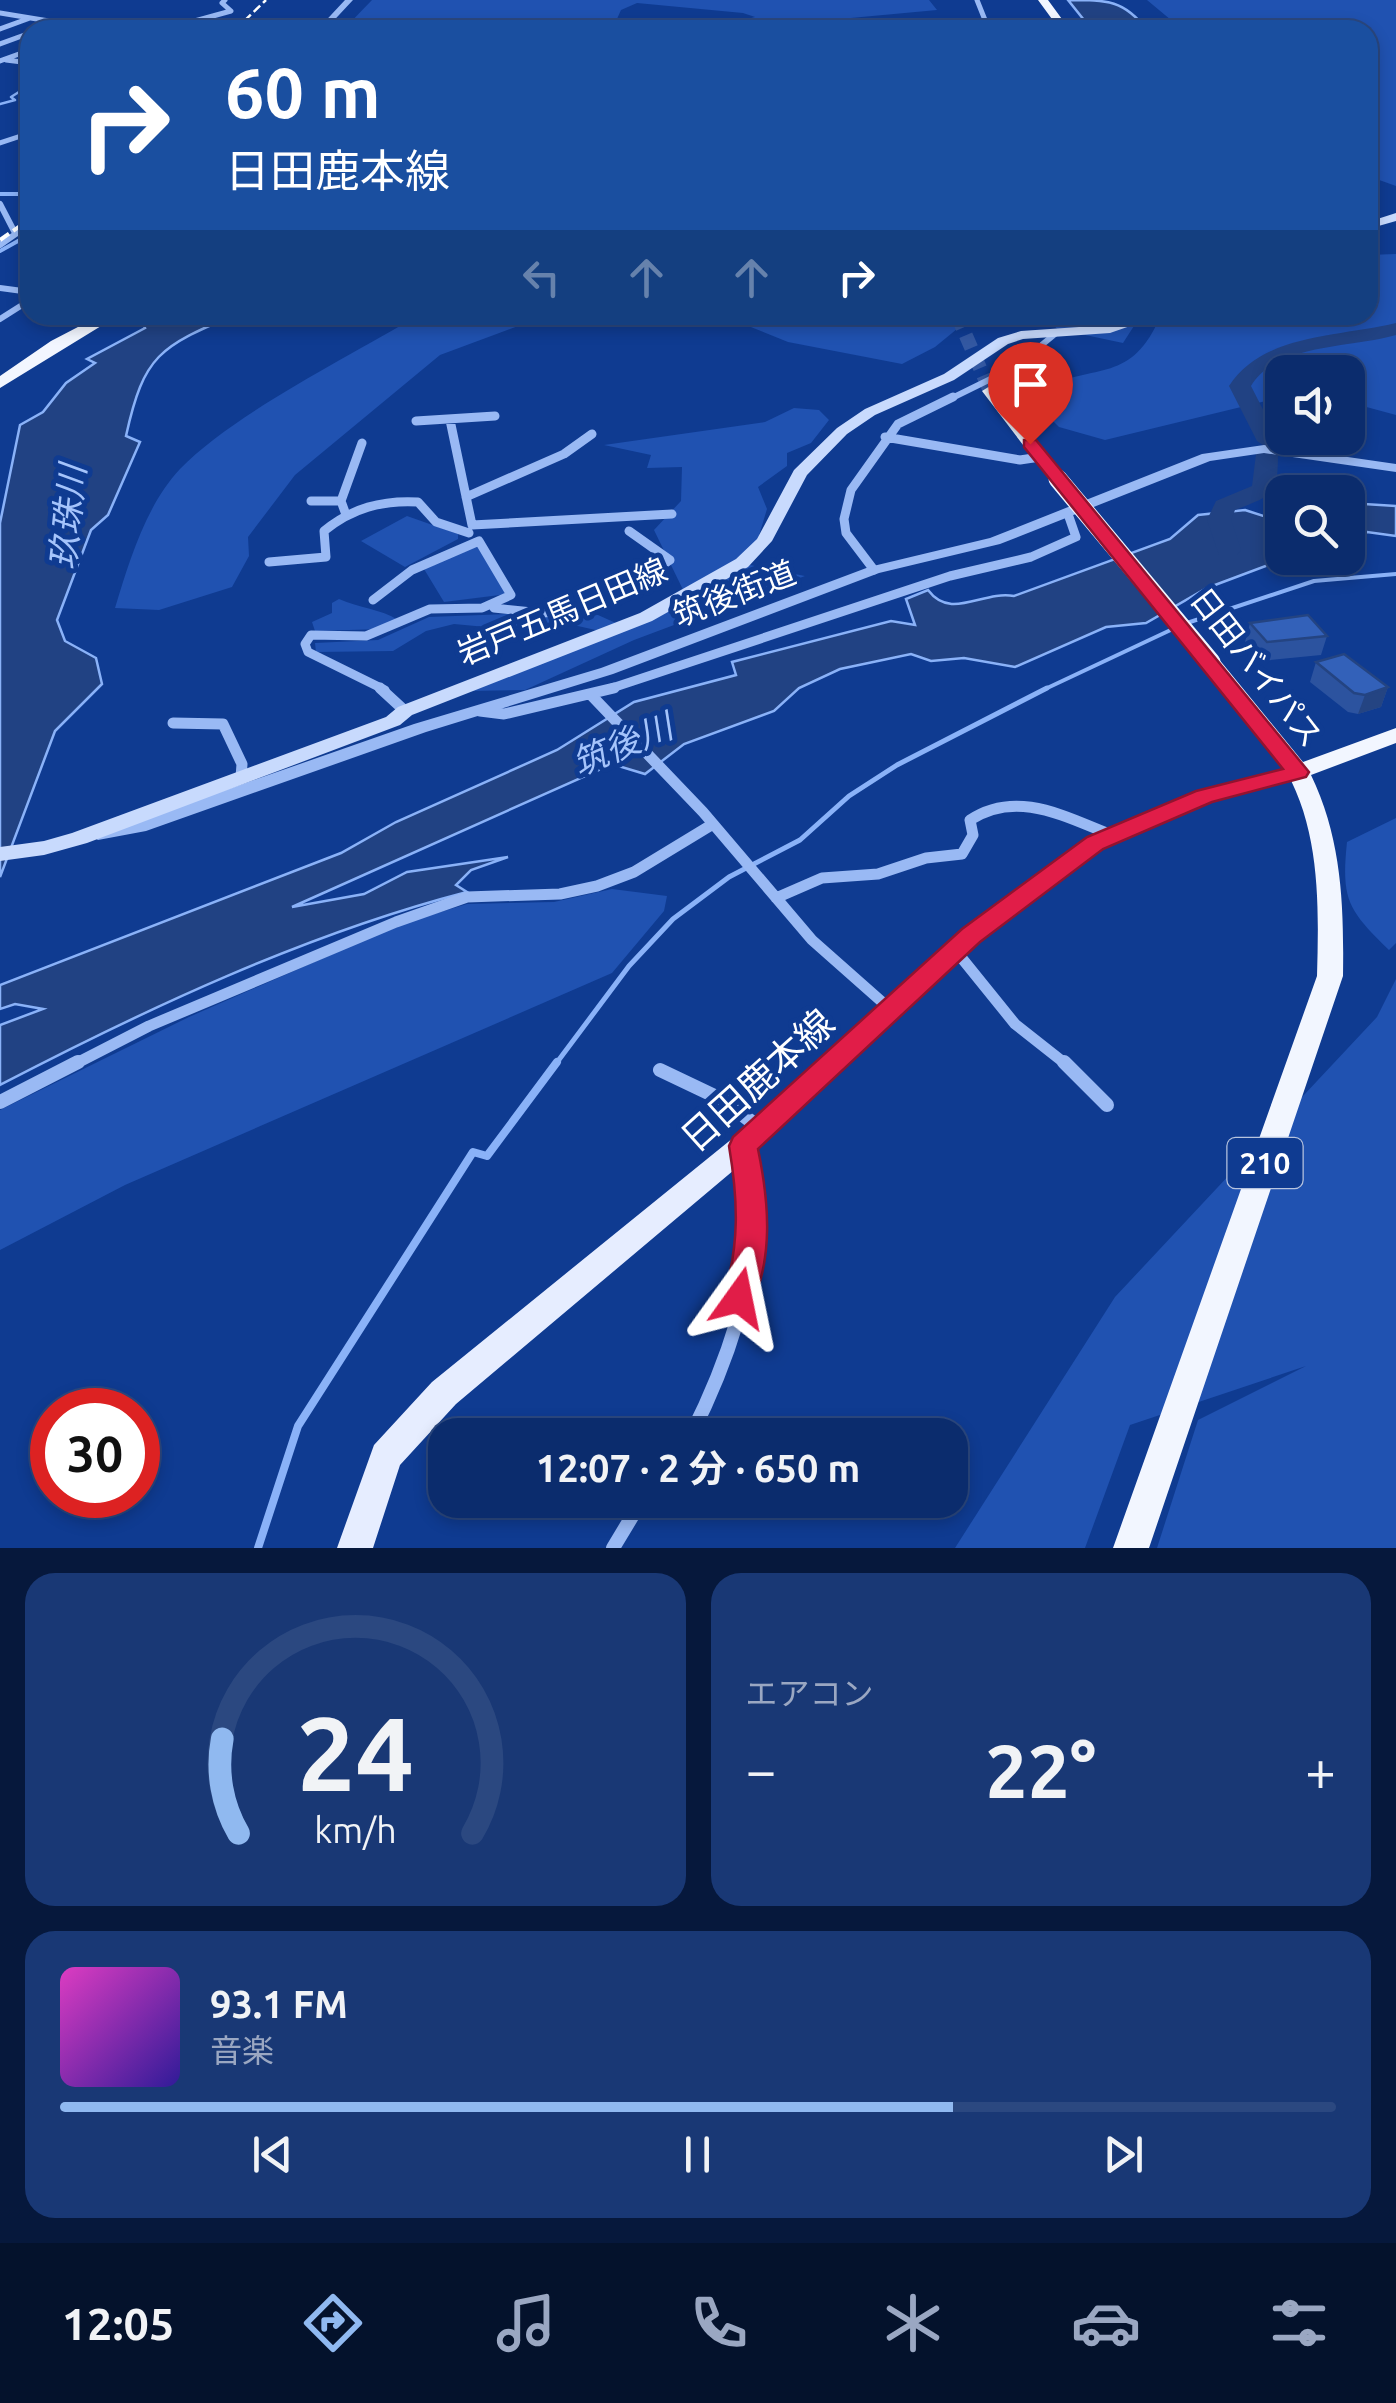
<!DOCTYPE html>
<html lang="ja">
<head>
<meta charset="utf-8">
<style>
  body { margin:0; font-family:Ubuntu,"Noto Sans JP",sans-serif; background:#193875; color:#f1f3f6; height:100vh; display:flex; flex-direction:column; font-size:38px; white-space:nowrap }
  * { box-sizing:border-box; margin:0 }
  p { font-size:32px; color:#9aa7c2 }
  .icon { flex:none; width:55px; height:55px; fill:none; stroke:currentColor; stroke-width:2; stroke-linecap:round; stroke-linejoin:round }
  .map { position:relative; height:1548px; overflow:hidden }
  .drawer { display:flex; flex-direction:column; gap:25px; padding:25px; background:#06183c; flex:1 }
  .drawer>* { flex:none }
  .banner { position:absolute; left:20px; top:20px; width:1358px; height:305px; border-radius:30px; box-shadow:0 5px 15px #0003,0 0 0 2px #2b4880; background:#1a4fa0; color:#fff; overflow:hidden }
  .buttons { position:absolute; left:1265px; top:355px; display:grid; gap:20px }
  .buttons a { display:grid; place-items:center; width:100px; height:100px; border-radius:20px; background:#0b2c6d; box-shadow:0 5px 15px #0003,0 0 0 2px #2b4880; font-size:50px }
  .speed { position:absolute; left:30px; top:1388px; display:flex; gap:20px; font-size:50px; font-weight:700; text-align:center }
  .speed>* { display:grid; place-content:center; width:130px; height:130px; border-radius:50%; background:#0b2c6d; box-shadow:0 5px 15px #0003,0 0 0 2px #2b4880; line-height:1 }
  .speed .limit { border:15px solid #d22; background:#fff; color:#111 }
  .pin { position:absolute; display:grid; place-items:center; width:85px; height:85px; color:#fff; margin:-102px -42px; border-radius:50% 50% 50% 0; rotate:-45deg; box-shadow:0 0 10px #0007 }
  .pin .icon { rotate:45deg }
  .me { position:absolute; width:110px; margin:-55px; rotate:12deg; stroke-linejoin:round; filter:drop-shadow(0 0 8px #0008) }
  .turn { display:flex; align-items:center; gap:35px; height:210px; padding:0 40px; font-size:45px }
  .turn .icon { width:130px; height:130px; stroke-width:2.5 }
  .turn b { display:block; font-size:70px; line-height:85px }
  .lanes { display:flex; align-items:center; height:95px; padding:0 40px; background:#0003; justify-content:center; gap:50px; direction:ltr }
  .lanes .off { opacity:.35 }
  .big { font-size:75px; font-weight:700; line-height:1.1 }
  .drawer .widget { flex:1; display:flex; flex-direction:column; justify-content:center; gap:15px; min-width:0; padding:0 35px; border-radius:30px; background:#193875 }
  .drawer .dial { align-items:center; gap:0 }
  .dial svg { height:260px; overflow:visible; fill:none; stroke:#2b4880; stroke-width:7; stroke-linecap:round; text-anchor:middle }
  .dial text { fill:#f1f3f6; stroke:none }
  .song { display:flex; align-items:center; gap:30px }
  .cover { width:120px; height:120px; border-radius:15px; background:linear-gradient(135deg,hsl(310 70% 55%),hsl(250 70% 35%)) }
  .played { height:10px; border-radius:5px; background:linear-gradient(90deg,#90b9f0 70%,#2b4880 70%) }
  .keys { display:flex; justify-content:space-around; direction:ltr }
  .heat { display:flex; justify-content:space-between; align-items:center; font-size:55px; direction:ltr }
  .drawer .tiles { flex:1; display:grid; gap:25px; grid-template-columns:1fr 1fr }
  .widget:last-child { grid-column:span 2 }
  .trip { position:absolute; left:428px; top:1418px; width:540px; height:100px; border-radius:30px; background:#0b2c6d; box-shadow:0 5px 15px #0003,0 0 0 2px #2b4880; font-weight:700; line-height:100px; text-align:center }
  .menu { display:flex; height:160px; justify-content:space-around; align-items:center; background:#04122c; color:#9aa7c2 }
  .menu .icon { width:70px; height:70px }
  .menu .current { color:#90b9f0 }
  .menu b { font-size:45px; color:#f1f3f6 }
  .map>svg:first-child { display:block }
</style>
</head>
<body>
<div class="map">
<svg width="1396" height="1548" viewBox="0 0 1396 1548">
  <rect width="100%" height="100%" fill="#0f3b91"/>
  <path fill="#2052b1" d="M 372,0 L 929,0 L 937,10 L 840,19 L 887,30 L 780,30 L 732,23 L 755,17 L 743,13 L 637,3 L 621,10 L 612,30 L 343,30 Z
    M 1147,0 L 1396,0 L 1396,186 L 1368,176 L 1368,30 L 1183,30 Z
    M 1396,254 L 1396,415 L 1348,402 L 1348,372 L 1282,372 L 1282,397 L 1105,440 L 1059,427 L 1038,406 L 1040,389 C 1097,362 1131,385 1161,315 L 1368,315 L 1368,255 Z
    M 419,315 L 548,315 L 440,355 L 295,475 L 248,537 L 249,556 L 232,587 L 159,610 L 115,608 C 129,562 146,505 180,469 C 233,414 350,356 419,315 Z
    M 721,315 L 974,315 L 935,347 L 902,364 L 788,342 Z
    M 1046,315 L 1141,315 L 1123,343 L 1057,329 Z
    M 794,408 L 819,410 L 829,420 L 811,443 L 787,453 L 787,466 L 758,487 L 767,509 L 750,565 L 805,576 L 634,640 L 525,690 L 468,691 L 687,598 L 654,530 L 681,501 L 682,467 L 647,468 L 651,455 L 604,445 L 765,422 Z
    M 407,516 L 458,534 L 458,539 L 405,567 L 361,541 Z
    M 476,543 L 508,594 L 444,602 L 424,569 Z
    M 339,599 C 359,608 381,609 398,620 L 383,629 L 315,631 L 312,622 L 332,613 L 332,603 Z
    M 508,614 L 598,615 L 618,624 L 600,631 L 569,624 L 527,631 L 454,624 L 426,631 L 393,651 L 316,652 L 315,643 L 378,640 L 429,617 Z
    M 1396,818 L 1396,943 L 1389,950 C 1348,910 1341,900 1347,842 Z
    M 612,889 L 667,896 L 664,911 L 612,973 L 125,1185 L 0,1250 L 0,1110 L 189,1017 L 401,924 L 467,904 L 554,902 Z
    M 1396,979 L 1396,1548 L 1157,1548 L 1198,1420 L 1306,1366 L 1130,1425 L 1085,1548 L 955,1548 L 1115,1297 L 1377,1017 Z"/>
  <path fill="#214283" stroke="#8ab2f8" stroke-width="2.5" d="M 1068,0 C 1108,0 1124,0 1147,30 L 1092,30 Z
    M 163,315 L 234,315 C 160,347 144,354 126,436 L 140,442 L 108,515 L 91,530 L 57,620 L 65,641 L 96,658 L 102,684 L 55,731 L 0,877 L 0,523 L 20,425 L 43,412 L 66,383 L 95,363 L 87,359 L 145,328 L 143,324 Z
    M 1348,503 L 1396,506 L 1396,536 L 1367,532 L 1348,535 Z
    M 1245,510 L 1282,522 L 1282,558 L 1287,558 L 1207,588 L 1146,623 L 1106,627 L 1015,667 L 964,658 L 931,661 L 911,654 L 840,669 L 799,688 L 774,711 L 684,744 L 645,774 L 612,764 L 292,907 L 364,894 L 407,872 L 508,857 L 471,870 L 456,885 L 467,892 C 306,934 148,1008 0,1085 L 0,1025 L 43,1009 L 15,1004 L 0,1009 L 0,985 L 341,853 L 396,822 L 557,750 L 634,702 L 736,675 L 732,662 L 891,621 L 915,625 L 906,599 L 928,590 C 951,621 983,590 1014,596 L 1170,539 L 1198,515 Z"/>
  <g fill="none" stroke-linecap="round" stroke-linejoin="round">
    <path stroke="#8ab2f8" stroke-width="2.5" d="M 0,104 L 15,100 L 11,97 L 30,85"/>
    <path stroke="#8ab2f8" stroke-width="4" d="M 0,194 L 30,194
      M 0,251 L 27,236
      M 1187,623 L 1314,581 L 1396,574
      M 1043,690 L 1177,627"/>
    <path stroke="#8ab2f8" stroke-width="5" d="M 555,1065 L 629,966 L 673,919 L 729,877 L 800,840 L 849,796 L 897,765 L 1047,688"/>
    <path stroke="#8ab2f8" stroke-width="8" d="M 258,1548 L 298,1426 L 473,1152 L 487,1156 L 557,1062"/>
    <path fill="#214283" fill-rule="evenodd" d="M 1396,323 L 1396,335 C 1352,348 1277,343 1251,386 L 1279,441 L 1269,448 L 1278,454 C 1278,496 1273,495 1235,510 L 1231,520 L 1241,550 L 1237,555 L 1219,555 L 1207,520 L 1216,501 L 1252,486 L 1256,454 L 1266,447 L 1257,441 L 1229,386 C 1263,333 1340,337 1396,323 Z"/>
    <path stroke="#3358a2" stroke-width="14" stroke-dasharray="14 8" stroke-linecap="butt" d="M 957,315 L 990,391"/>
    <path stroke="#99b9f4" stroke-width="5" d="M 977,0 L 989,30
      M 0,13 L 55,22 L 38,30
      M 0,29 L 30,18
      M 96,30 L 104,24
      M 162,30 L 231,11 L 222,3 L 225,0
      M 0,44 L 30,33
      M 6,60 L 30,63
      M 0,61 L 30,50
      M 0,143 L 30,133"/>
    <path stroke="#99b9f4" stroke-width="6" d="M 0,204 L 14,231 L 30,238
      M 0,245 L 17,233
      M 0,288 L 30,292
      M 0,319 L 30,300
      M 948,400 L 1015,367 L 1055,334"/>
    <path stroke="#99b9f4" stroke-width="9" d="M 450,420 L 472,525 L 672,514
      M 416,421 L 495,416
      M 885,437 L 1020,460 L 1040,457
      M 466,497 L 564,454 L 592,434
      M 311,501 L 341,501
      M 345,512 L 341,501 L 362,443
      M 269,562 L 326,557 L 324,531 C 352,508 382,500 418,502 L 436,522 L 469,533
      M 874,570 L 846,533 L 844,519 L 851,490 L 898,424 L 953,397
      M 373,600 L 412,570 L 479,541 L 511,595 L 482,608 L 430,609 L 366,636 L 311,635 L 305,644 L 308,652 L 385,690
      M 494,608 L 542,613 L 595,610 L 670,560 L 629,531
      M 606,690 L 950,576 L 1031,557 L 1076,537 L 1068,514"/>
    <path stroke="#99b9f4" stroke-width="11" d="M 380,688 L 405,711
      M 591,695 L 703,812 L 812,940 L 890,1009
      M 480,711 L 504,714 L 614,688
      M 173,723 L 223,724 L 242,764 L 241,778
      M 776,898 L 822,878 L 878,874 L 926,858 L 962,854 L 973,835 L 970,820 C 1017,789 1065,817 1112,835
      M 956,951 L 1015,1024 L 1067,1065
      M 73,1065 L 149,1026 L 396,922 L 467,897 L 560,894 L 597,886 L 634,872 L 713,824"/>
    <path stroke="#99b9f4" stroke-width="14" d="M 1064,1062 L 1107,1105
      M 660,1070 L 723,1100 L 761,1129
      M 0,1102 L 78,1062
      M 691,1435 C 725,1368 758,1278 754,1201 C 753,1183 747,1165 743,1147
      M 613,1548 L 642,1500"/>
    <path fill="#99b9f4" fill-rule="evenodd" d="M 345,0 L 353,0 L 325,30 L 317,30 Z
      M 1264,445 L 1396,464 L 1396,472 L 1264,453 L 1210,461 L 1000,544 L 879,573 L 613,674 L 426,732 L 146,831 L 98,840 L 89,834 L 98,828 L 137,821 L 414,724 L 601,668 L 869,567 L 990,538 L 1202,454 Z"/>
    <path fill="#c8dafd" fill-rule="evenodd" d="M 1396,213 L 1396,221 L 1368,229 L 1368,222 Z
      M 1126,315 L 1140,315 L 1136,324 L 1110,333 L 1023,339 L 1008,344 L 954,380 L 875,415 L 847,434 L 807,475 L 772,541 L 748,567 L 652,621 L 412,715 L 400,725 L 87,843 L 44,855 L 0,861 L 0,847 L 44,841 L 72,833 L 386,717 L 398,707 L 640,613 L 736,559 L 757,539 L 794,470 L 837,428 L 865,409 L 944,374 L 998,338 L 1021,331 L 1108,325 L 1125,319 Z"/>
    <path fill="#e6edff" fill-rule="evenodd" d="M 1298,765 L 1306,767 L 1309,772 L 1306,777 L 1212,802 L 1103,849 L 980,942 L 753,1154 L 456,1404 L 400,1465 L 373,1548 L 337,1548 L 374,1445 L 432,1382 L 733,1138 L 962,930 L 1087,837 L 1196,792 Z"/>
    <path fill="#f2f6ff" fill-rule="evenodd" d="M 1038,0 L 1048,0 L 1070,30 L 1060,30 Z
      M 101,315 L 119,315 L 0,388 L 0,376 L 51,341 Z
      M 990,386 L 996,388 L 1064,475 L 1064,483 L 1052,483 L 982,391 Z
      M 1211,656 L 1218,658 L 1303,762 L 1396,728 L 1396,743 L 1311,775 C 1342,839 1344,906 1343,976 L 1149,1548 L 1113,1548 L 1317,976 C 1319,903 1321,822 1278,758 C 1256,724 1225,695 1201,662 Z"/>
    <path stroke="#fff" stroke-width="2.5" stroke-dasharray="9 4" stroke-linecap="butt" d="M 235,30 L 266,0"/>
    <path stroke="#fff" stroke-width="4" stroke-dasharray="11 5" stroke-linecap="butt" d="M 0,240 L 30,219"/>
    <path stroke="#f2f6ff" stroke-width="19" d="M 1058,479 L 1211,662"/>
  </g>
  <path fill="#2c539f" d="M 1250,623 L 1327,636 L 1321,655 L 1261,661 L 1245,642 Z
    M 1316,662 L 1388,687 L 1381,707 L 1358,714 L 1348,712 L 1310,682 Z"/>
  <path fill="#244482" d="M 1388,687 L 1381,707 L 1358,714 L 1365,695 Z"/>
  <path fill="#3361b9" stroke="#244482" stroke-width="2.5" d="M 1308,615 L 1327,636 L 1267,642 L 1250,623 Z
    M 1344,654 L 1388,687 L 1365,695 L 1354,693 L 1316,662 Z"/>
  <path fill="#e11d48" stroke="#92132f" stroke-width="2.5" d="M 1024,440 L 1036,440 L 1309,772 L 1306,777 L 1212,802 L 1103,849 L 980,942 L 758,1149 C 769,1202 774,1258 750,1308 L 739,1312 L 728,1308 L 723,1298 C 740,1246 738,1199 729,1146 L 733,1137 L 962,929 L 1087,837 L 1196,791 L 1283,769 L 1024,447 Z"/>
  <g text-anchor="middle" dominant-baseline="central" stroke-width="10" stroke-linejoin="round" paint-order="stroke">
    <rect fill="#0f3b91" stroke="#b7c4de" stroke-width="2.5" x="1227.5" y="1138" width="75" height="50" rx="8"/>
    <g font-size="30" font-weight="bold" fill="#fff">
      <text x="1265" y="1163">210</text>
    </g>
    <g font-size="32" fill="#fff" stroke="#0f3b91">
      <text transform="translate(734 593) rotate(-21)">筑後街道</text>
      <text transform="translate(562 611) rotate(-23)">岩戸五馬日田線</text>
      <text transform="translate(1257 667) rotate(52)">日田バイパス</text>
    </g>
    <g font-size="35" font-style="italic" fill="#a5c4fb" stroke="#0f3b91">
      <text transform="translate(67 517) rotate(-84)">玖珠川</text>
      <text transform="translate(622 744) rotate(-23)">筑後川</text>
    </g>
    <g font-size="38" fill="#fff" stroke="#0f3b91">
      <text transform="translate(757 1080) rotate(-42)">日田鹿本線</text>
    </g>
  </g>
</svg>
<div class="buttons">
<a><svg class="icon" aria-label="sound" viewBox="0 0 24 24"><path d="M4 9h4l5-4v14l-5-4H4zM17 9q2 3 0 6"/></svg></a>
<a><svg class="icon" aria-label="search" viewBox="0 0 24 24"><circle cx="10" cy="10" r="6"/><path d="M15 15l6 6"/></svg></a>
</div>
<div class="speed"><div class="limit">30</div></div>
<div class="pin" style="left:1030px;top:444px;background:#d93025"><svg class="icon" aria-label="arrive" viewBox="0 0 24 24"><path d="M6 21V4h12l-3 4 3 4H6"/></svg></div>
<svg class="me" style="left:739px;top:1298px" viewBox="-20 -20 40 40"><path d="M0-17L14 15 0 8-14 15z" fill="#e11d48" stroke="#fff" stroke-width="4"/></svg>
<div class="trip">12:07 · 2 分 · 650 m</div>
<div class="banner">
<div class="turn"><svg class="icon" aria-label="right" viewBox="0 0 24 24"><path d="M7 20v-9h11M14 6l5 5-5 5"/></svg><div><b>60 m</b>日田鹿本線</div></div>
<div class="lanes"><svg class="icon off" aria-label="left" viewBox="0 0 24 24"><path d="M17 20v-9H6M10 6l-5 5 5 5"/></svg><svg class="icon off" aria-label="ahead" viewBox="0 0 24 24"><path d="M12 20V5M6 11l6-6 6 6"/></svg><svg class="icon off" aria-label="ahead" viewBox="0 0 24 24"><path d="M12 20V5M6 11l6-6 6 6"/></svg><svg class="icon" aria-label="right" viewBox="0 0 24 24"><path d="M7 20v-9h11M14 6l5 5-5 5"/></svg></div>
</div>
</div>
<section class="drawer">
<div class="tiles">
<div class="widget dial"><svg viewBox="0 0 100 80">
<path d="M14 69A42 42 0 1 1 86 69"/>
<path d="M14 69A42 42 0 0 1 9 40" stroke="#90b9f0"/>
<text x="50" y="56" font-size="32" font-weight="700">24</text>
<text x="50" y="72" font-size="11">km/h</text>
</svg></div>
<div class="widget"><p>エアコン</p>
<div class="heat"><a>−</a><b class="big">22°</b><a>+</a></div>
</div>
<div class="widget">
<div class="song"><i class="cover"></i><div><b>93.1 FM</b><p>音楽</p></div></div>
<div class="played"></div>
<div class="keys"><svg class="icon" aria-label="previous" viewBox="0 0 24 24"><path d="M18 5L8 12l10 7zM5 5v14"/></svg><svg class="icon" aria-label="pause" viewBox="0 0 24 24"><path d="M8 5v14M16 5v14"/></svg><svg class="icon" aria-label="next" viewBox="0 0 24 24"><path d="M6 5l10 7-10 7zM19 5v14"/></svg></div>
</div>
</div>
</section>
<nav class="menu">
<b>12:05</b>
<svg class="icon current" aria-label="directions" viewBox="0 0 24 24"><path d="M12 3l9 9-9 9-9-9zM9 14v-3h6M13 9l2 2-2 2"/></svg>
<svg class="icon" aria-label="music" viewBox="0 0 24 24"><path d="M9 18V5l10-2v13"/><circle cx="6" cy="18" r="3"/><circle cx="16" cy="16" r="3"/></svg>
<svg class="icon" aria-label="phone" viewBox="0 0 24 24"><path d="M5 4h4l2 5-3 2q2 4 5 5l2-3 5 2v4C11 20 4 13 5 4z"/></svg>
<svg class="icon" aria-label="climate" viewBox="0 0 24 24"><path d="M12 3v18M4 7l16 10M4 17L20 7"/></svg>
<svg class="icon" aria-label="car" viewBox="0 0 24 24"><path d="M5 17H2v-5l4-1 3-4h7l3 4 3 1v5h-3M9 17h6M6 11h13"/><circle cx="7" cy="17" r="2"/><circle cx="17" cy="17" r="2"/></svg>
<svg class="icon" aria-label="filters" viewBox="0 0 24 24"><path d="M4 7h16M4 17h16"/><circle cx="9" cy="7" r="2"/><circle cx="15" cy="17" r="2"/></svg>
</nav>
</body>
</html>
